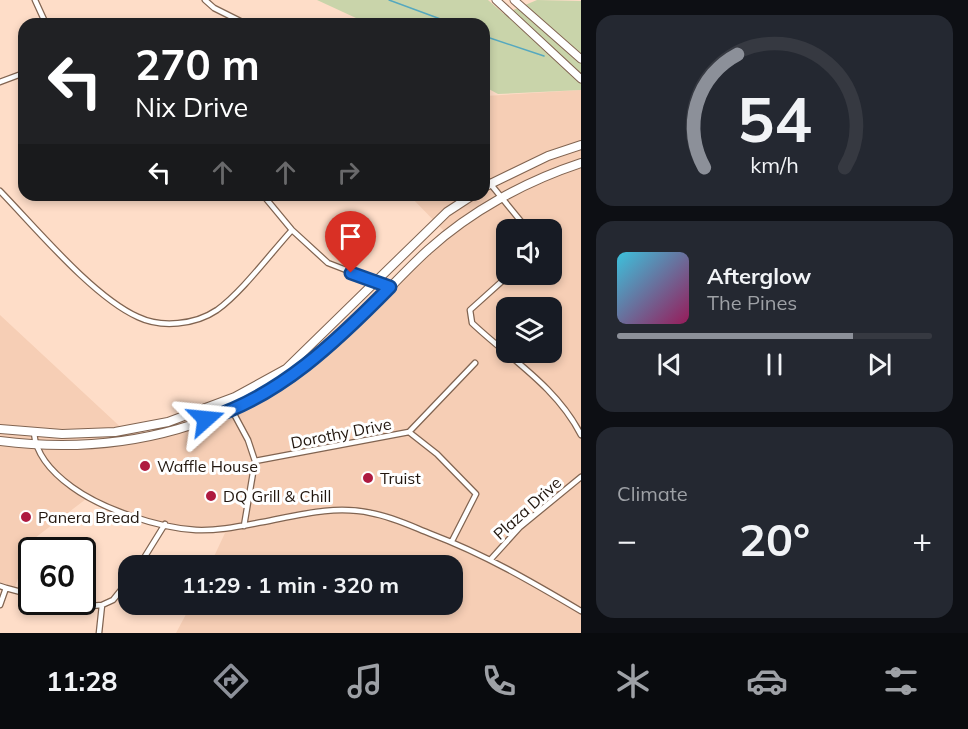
<!DOCTYPE html>
<html lang="en">
<head>
<meta charset="utf-8">
<style>
  body { margin:0; font-family:Mulish,sans-serif; background:#242831; color:#f1f3f6; height:100vh; display:flex; flex-direction:column; font-size:22px; white-space:nowrap }
  * { box-sizing:border-box; margin:0 }
  p { font-size:20px; color:#9ea1a6 }
  .icon { flex:none; width:33px; height:33px; fill:none; stroke:currentColor; stroke-width:2; stroke-linecap:round; stroke-linejoin:round }
  .map { position:relative; flex:1; overflow:hidden }
  .panel { display:flex; flex-direction:column; gap:15px; padding:15px; background:#0d0f14; width:387px }
  .panel>* { flex:none }
  .hud { position:absolute; left:18px; top:18px; width:472px; height:183px; border-radius:18px; box-shadow:0 3px 9px #0003; background:#202124; color:#fff; overflow:hidden }
  .fabs { position:absolute; left:496px; top:219px; display:grid; gap:12px }
  .fabs a { display:grid; place-items:center; width:66px; height:66px; border-radius:12px; background:#171b24; box-shadow:0 3px 9px #0003; font-size:30px }
  .speed { position:absolute; left:18px; top:537px; display:flex; gap:12px; font-size:30px; font-weight:700; text-align:center }
  .speed>* { display:grid; place-content:center; width:78px; height:78px; border-radius:50%; background:#171b24; box-shadow:0 3px 9px #0003; line-height:1 }
  .speed .limit { border:3px solid #111; border-radius:9px; background:#fff; color:#111 }
  .pin { position:absolute; display:grid; place-items:center; width:51px; height:51px; color:#fff; margin:-62px -26px; border-radius:50% 50% 50% 0; rotate:-45deg; box-shadow:0 0 6px #0007 }
  .pin .icon { rotate:45deg }
  .me { position:absolute; width:66px; margin:-33px; rotate:72deg; stroke-linejoin:round; filter:drop-shadow(0 0 4px #0008) }
  .turn { display:flex; align-items:center; gap:21px; height:126px; padding:0 18px; font-size:27px }
  .turn .icon { width:78px; height:78px; stroke-width:2.5 }
  .turn b { display:block; font-size:42px; line-height:51px }
  .lanes { display:flex; align-items:center; height:57px; padding:0 18px; background:#0003; justify-content:center; gap:30px; direction:ltr }
  .lanes .off { opacity:.35 }
  .big { font-size:45px; font-weight:700; line-height:1.1 }
  .panel .card { flex:1; display:flex; flex-direction:column; justify-content:center; gap:9px; min-width:0; padding:0 21px; border-radius:18px; background:#242831 }
  .panel .dial { align-items:center; gap:0 }
  .dial svg { height:156px; overflow:visible; fill:none; stroke:#363941; stroke-width:7; stroke-linecap:round; text-anchor:middle }
  .dial text { fill:#f1f3f6; stroke:none }
  .song { display:flex; align-items:center; gap:18px }
  .cover { width:72px; height:72px; border-radius:9px; background:linear-gradient(135deg,hsl(190 70% 55%),hsl(330 70% 35%)) }
  .played { height:6px; border-radius:3px; background:linear-gradient(90deg,#8c9099 75%,#363941 75%) }
  .keys { display:flex; justify-content:space-around; direction:ltr }
  .heat { display:flex; justify-content:space-between; align-items:center; font-size:33px; direction:ltr }
  .trip { position:absolute; left:118px; top:555px; width:345px; height:60px; border-radius:18px; background:#171b24; box-shadow:0 3px 9px #0003; font-weight:700; line-height:60px; text-align:center }
  .tab-bar { display:flex; height:96px; justify-content:space-around; align-items:center; background:#090b0e; color:#9ea1a6 }
  .tab-bar .icon { width:42px; height:42px }
  .tab-bar .on { color:#8c9099 }
  .tab-bar b { font-size:27px; color:#f1f3f6 }
  main { display:flex; flex:1; min-height:0 }
  .map>svg:first-child { display:block }
</style>
</head>
<body>
<main>
<div class="map">
<svg width="581" height="633" viewBox="0 0 581 633">
  <rect width="100%" height="100%" fill="#feddc8"/>
  <path fill="#f6ceb5" fill-rule="evenodd" d="M 581,90 L 581,633 L 176,633 L 191,605 L 453,604 L 453,566 L 210,565 L 225,533 L 151,526 L 86,499 L 31,541 L 15,587 L 0,582 L 0,315 L 128,434 L 162,430 L 217,414 L 278,384 L 444,231 L 409,195 L 484,195 L 485,96 ZM 507,230 L 552,230 L 552,274 L 507,274 ZM 507,308 L 552,308 L 552,352 L 507,352 Z"/>
  <path fill="#c9d4aa" d="M 317,0 L 488,0 L 504,14 L 537,0 L 581,1 L 581,90 L 498,94 L 485,87 L 484,24 L 369,24 Z"/>
  <g fill="none" stroke-linecap="round" stroke-linejoin="round">
    <path stroke="#55a8bf" stroke-width="1.5" d="M 389,0 L 454,24
      M 484,36 L 544,56"/>
    <defs>
      <path id="street" d="M 35,0 L 46,24
        M 205,0 L 214,8 L 246,24
        M 0,82 L 24,73
        M 484,176 L 528,230
        M 0,191 C 35,227 93,297 138,317 C 161,328 195,325 217,310 C 242,292 270,254 292,230
        M 263,195 L 292,230 L 328,263 L 390,287
        M 510,274 L 470,310 L 472,323 C 510,359 556,386 581,435
        M 227,401 L 248,440 L 255,461 L 244,526
        M 409,432 L 437,454 L 476,494 L 452,541
        M 34,433 C 36,455 54,474 72,487 C 102,509 158,528 196,530 C 218,531 241,526 263,522 C 299,515 334,505 371,513 C 393,517 411,526 431,534 C 484,554 532,582 581,611
        M 255,461 L 409,432 L 475,363
        M 491,559 L 520,527 L 581,477
        M 139,566 L 165,524
        M 0,586 L 6,588 L 0,605
        M 6,588 L 32,595
        M 58,602 L 90,606 L 102,605
        M 99,633 L 102,605 L 113,600 L 129,580"/>
      <path id="secondary" d="M 496,0 L 581,79
        M 514,0 L 581,59"/>
      <path id="primary" d="M 484,187 L 548,156 L 581,145
        M 0,429 L 62,434 L 115,432 L 168,422 L 235,397 L 286,369 L 447,212 L 473,195
        M 0,441 C 123,457 240,426 334,343 C 367,314 395,280 428,250 C 471,211 526,181 581,163"/>
    </defs>
    <use href="#street" stroke="#816451" stroke-width="7"/>
    <use href="#secondary" stroke="#816451" stroke-width="9"/>
    <use href="#primary" stroke="#816451" stroke-width="10"/>
    <use href="#street" stroke="#fff" stroke-width="4.5"/>
    <use href="#secondary" stroke="#fff" stroke-width="7"/>
    <use href="#primary" stroke="#fff" stroke-width="8"/>
  </g>
  <g fill="none" stroke-linecap="round" stroke-linejoin="round">
    <defs>
      <path id="route" d="M 206,419 C 279,397 337,341 390,287 L 351,273"/>
    </defs>
    <use href="#route" stroke="#114b97" stroke-width="15"/>
    <use href="#route" stroke="#1a73e8" stroke-width="10"/>
  </g>
  <g fill="#ae1a40" stroke="#fff" stroke-width="2">
    <circle cx="145" cy="466" r="6"/>
    <circle cx="368" cy="478" r="6"/>
    <circle cx="211" cy="496" r="6"/>
    <circle cx="26" cy="517" r="6"/>
  </g>
  <g text-anchor="middle" dominant-baseline="central" stroke-width="6" stroke-linejoin="round" paint-order="stroke">
    <g font-size="16" fill="#22170f" stroke="#fff">
      <text transform="translate(341 433) rotate(-11)">Dorothy Drive</text>
      <text transform="translate(527 508) rotate(-42)">Plaza Drive</text>
    </g>
    <g font-size="16" fill="#22170f" stroke="#fff" text-anchor="start">
      <text x="157" y="466">Waffle House</text>
      <text x="380" y="478">Truist</text>
      <text x="223" y="496">DQ Grill &amp; Chill</text>
      <text x="38" y="517">Panera Bread</text>
    </g>
  </g>
</svg>
<div class="fabs">
<a><svg class="icon" aria-label="sound" viewBox="0 0 24 24"><path d="M4 9h4l5-4v14l-5-4H4zM17 9q2 3 0 6"/></svg></a>
<a><svg class="icon" aria-label="layers" viewBox="0 0 24 24"><path d="M12 4l9 5-9 5-9-5zM3 14l9 5 9-5"/></svg></a>
</div>
<div class="speed"><div class="limit">60</div></div>
<div class="pin" style="left:351px;top:273px;background:#d93025"><svg class="icon" aria-label="arrive" viewBox="0 0 24 24"><path d="M6 21V4h12l-3 4 3 4H6"/></svg></div>
<svg class="me" style="left:206px;top:419px" viewBox="-20 -20 40 40"><path d="M0-17L14 15 0 8-14 15z" fill="#1a73e8" stroke="#fff" stroke-width="4"/></svg>
<div class="trip">11:29 · 1 min · 320 m</div>
<div class="hud">
<div class="turn"><svg class="icon" aria-label="left" viewBox="0 0 24 24"><path d="M17 20v-9H6M10 6l-5 5 5 5"/></svg><div><b>270 m</b>Nix Drive</div></div>
<div class="lanes"><svg class="icon" aria-label="left" viewBox="0 0 24 24"><path d="M17 20v-9H6M10 6l-5 5 5 5"/></svg><svg class="icon off" aria-label="ahead" viewBox="0 0 24 24"><path d="M12 20V5M6 11l6-6 6 6"/></svg><svg class="icon off" aria-label="ahead" viewBox="0 0 24 24"><path d="M12 20V5M6 11l6-6 6 6"/></svg><svg class="icon off" aria-label="right" viewBox="0 0 24 24"><path d="M7 20v-9h11M14 6l5 5-5 5"/></svg></div>
</div>
</div>
<section class="panel">
<div class="card dial"><svg viewBox="0 0 100 80">
<path d="M14 69A42 42 0 1 1 86 69"/>
<path d="M14 69A42 42 0 0 1 31 11" stroke="#8c9099"/>
<text x="50" y="56" font-size="32" font-weight="700">54</text>
<text x="50" y="72" font-size="11">km/h</text>
</svg></div>
<div class="card">
<div class="song"><i class="cover"></i><div><b>Afterglow</b><p>The Pines</p></div></div>
<div class="played"></div>
<div class="keys"><svg class="icon" aria-label="previous" viewBox="0 0 24 24"><path d="M18 5L8 12l10 7zM5 5v14"/></svg><svg class="icon" aria-label="pause" viewBox="0 0 24 24"><path d="M8 5v14M16 5v14"/></svg><svg class="icon" aria-label="next" viewBox="0 0 24 24"><path d="M6 5l10 7-10 7zM19 5v14"/></svg></div>
</div>
<div class="card"><p>Climate</p>
<div class="heat"><a>−</a><b class="big">20°</b><a>+</a></div>
</div>
</section>
</main>
<nav class="tab-bar">
<b>11:28</b>
<svg class="icon on" aria-label="directions" viewBox="0 0 24 24"><path d="M12 3l9 9-9 9-9-9zM9 14v-3h6M13 9l2 2-2 2"/></svg>
<svg class="icon" aria-label="music" viewBox="0 0 24 24"><path d="M9 18V5l10-2v13"/><circle cx="6" cy="18" r="3"/><circle cx="16" cy="16" r="3"/></svg>
<svg class="icon" aria-label="phone" viewBox="0 0 24 24"><path d="M5 4h4l2 5-3 2q2 4 5 5l2-3 5 2v4C11 20 4 13 5 4z"/></svg>
<svg class="icon" aria-label="climate" viewBox="0 0 24 24"><path d="M12 3v18M4 7l16 10M4 17L20 7"/></svg>
<svg class="icon" aria-label="car" viewBox="0 0 24 24"><path d="M5 17H2v-5l4-1 3-4h7l3 4 3 1v5h-3M9 17h6M6 11h13"/><circle cx="7" cy="17" r="2"/><circle cx="17" cy="17" r="2"/></svg>
<svg class="icon" aria-label="filters" viewBox="0 0 24 24"><path d="M4 7h16M4 17h16"/><circle cx="9" cy="7" r="2"/><circle cx="15" cy="17" r="2"/></svg>
</nav>
</body>
</html>
